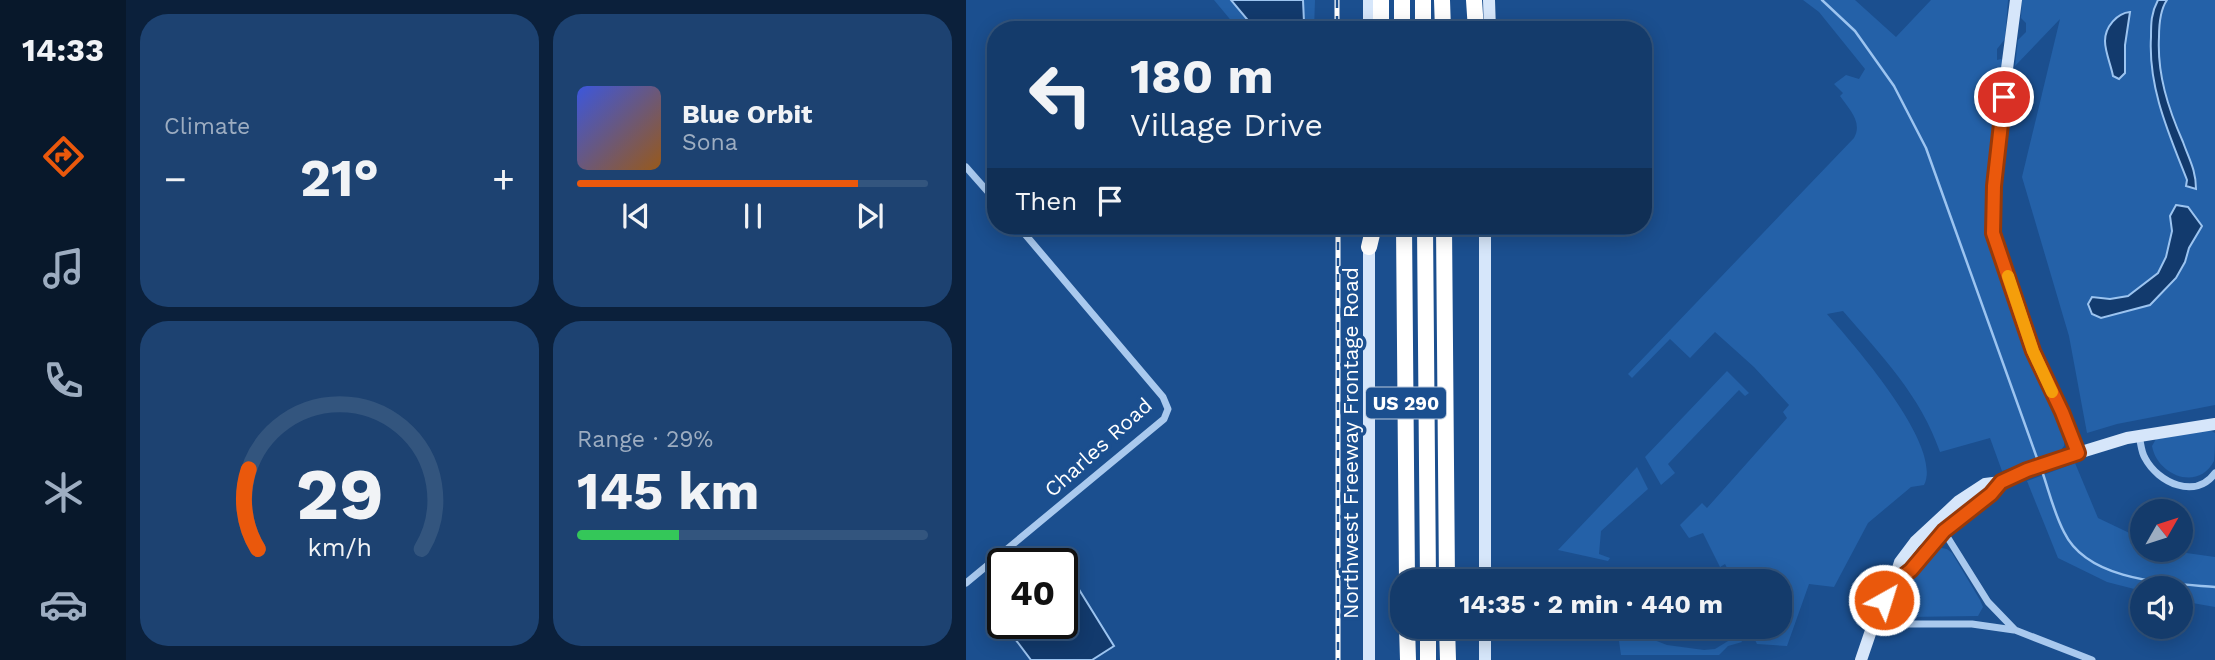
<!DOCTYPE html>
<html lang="en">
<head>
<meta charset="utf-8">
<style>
  body { margin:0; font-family:"Work Sans",sans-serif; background:#1d4271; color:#f1f3f6; height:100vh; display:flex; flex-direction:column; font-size:26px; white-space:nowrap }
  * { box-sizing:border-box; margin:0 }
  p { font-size:23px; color:#9dadc1 }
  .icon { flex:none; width:38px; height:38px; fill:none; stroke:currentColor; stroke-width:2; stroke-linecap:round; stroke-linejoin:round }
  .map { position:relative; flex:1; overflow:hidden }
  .sheet { display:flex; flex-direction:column; gap:14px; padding:14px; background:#0b203b; width:840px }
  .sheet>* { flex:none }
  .guide { position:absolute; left:21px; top:21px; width:665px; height:214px; border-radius:28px; box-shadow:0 4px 18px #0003,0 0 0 2px #33557e; background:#143b6b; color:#f1f3f6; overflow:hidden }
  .needle { width:46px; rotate:51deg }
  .buttons { position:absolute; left:1164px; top:499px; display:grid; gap:14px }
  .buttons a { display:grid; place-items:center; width:63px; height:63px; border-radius:50%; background:#143b6b; box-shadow:0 4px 18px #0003,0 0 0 2px #33557e; font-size:35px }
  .speed { position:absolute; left:21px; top:548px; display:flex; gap:14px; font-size:35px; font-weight:700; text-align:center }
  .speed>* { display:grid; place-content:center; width:91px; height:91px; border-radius:50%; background:#143b6b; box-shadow:0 4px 18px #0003,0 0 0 2px #33557e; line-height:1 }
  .speed .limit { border:4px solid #111; border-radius:10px; background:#fff; color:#111 }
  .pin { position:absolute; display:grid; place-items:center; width:60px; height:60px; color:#fff; margin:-30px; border:4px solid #fff; border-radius:50%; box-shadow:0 2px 7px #0007 }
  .me { position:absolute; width:77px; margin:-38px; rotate:39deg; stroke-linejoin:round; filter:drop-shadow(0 0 5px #0008) }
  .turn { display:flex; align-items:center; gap:24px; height:147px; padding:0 28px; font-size:32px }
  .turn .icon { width:91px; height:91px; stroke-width:2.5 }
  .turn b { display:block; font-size:49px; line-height:60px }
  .then { display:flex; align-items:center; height:66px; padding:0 28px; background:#0003; gap:14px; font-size:26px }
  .big { font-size:52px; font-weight:700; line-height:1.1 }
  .sheet .tile { flex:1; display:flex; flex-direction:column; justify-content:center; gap:10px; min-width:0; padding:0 24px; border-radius:28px; background:#1d4271 }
  .sheet .dial { align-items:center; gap:0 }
  .dial svg { height:182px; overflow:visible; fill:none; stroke:#33557e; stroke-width:7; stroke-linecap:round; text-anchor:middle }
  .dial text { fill:#f1f3f6; stroke:none }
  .song { display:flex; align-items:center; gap:21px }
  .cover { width:84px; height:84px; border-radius:10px; background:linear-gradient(135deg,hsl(230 70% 55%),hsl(30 70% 35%)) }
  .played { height:7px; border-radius:4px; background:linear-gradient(90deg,#ea580c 80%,#33557e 80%) }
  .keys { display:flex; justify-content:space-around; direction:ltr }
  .heat { display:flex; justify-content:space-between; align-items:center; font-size:38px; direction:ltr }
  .charge { height:10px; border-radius:5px; background:linear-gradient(90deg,#34c759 29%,#33557e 0) }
  .sheet .tiles { flex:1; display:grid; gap:14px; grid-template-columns:repeat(2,1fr) }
  .trip { position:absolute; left:424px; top:569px; width:402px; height:70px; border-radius:28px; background:#143b6b; box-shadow:0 4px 18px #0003,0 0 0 2px #33557e; font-weight:700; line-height:70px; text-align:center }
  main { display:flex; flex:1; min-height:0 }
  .tabs { display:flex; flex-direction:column; width:126px; justify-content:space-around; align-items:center; background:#08182b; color:#9dadc1 }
  .tabs .icon { width:49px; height:49px }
  .tabs .active { color:#ea580c }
  .tabs b { font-size:32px; color:#f1f3f6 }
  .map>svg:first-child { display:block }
</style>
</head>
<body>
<main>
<nav class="tabs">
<b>14:33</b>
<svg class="icon active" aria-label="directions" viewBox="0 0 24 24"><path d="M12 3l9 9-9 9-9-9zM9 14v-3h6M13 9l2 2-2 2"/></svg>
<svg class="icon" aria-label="music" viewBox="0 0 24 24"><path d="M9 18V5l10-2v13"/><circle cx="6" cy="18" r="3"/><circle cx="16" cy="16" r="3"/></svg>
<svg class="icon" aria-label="phone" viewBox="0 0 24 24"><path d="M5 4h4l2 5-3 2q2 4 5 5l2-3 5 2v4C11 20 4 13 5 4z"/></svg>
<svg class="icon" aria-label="climate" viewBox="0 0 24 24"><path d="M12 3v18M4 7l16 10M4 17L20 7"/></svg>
<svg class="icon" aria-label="car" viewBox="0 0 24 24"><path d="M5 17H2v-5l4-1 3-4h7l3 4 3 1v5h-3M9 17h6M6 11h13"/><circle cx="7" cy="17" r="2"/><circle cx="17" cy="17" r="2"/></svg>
</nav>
<section class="sheet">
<div class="tiles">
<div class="tile"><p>Climate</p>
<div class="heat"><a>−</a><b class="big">21°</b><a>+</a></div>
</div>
<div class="tile">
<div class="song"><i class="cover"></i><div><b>Blue Orbit</b><p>Sona</p></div></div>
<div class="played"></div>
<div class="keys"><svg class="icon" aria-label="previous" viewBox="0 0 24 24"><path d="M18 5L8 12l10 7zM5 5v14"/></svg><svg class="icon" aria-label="pause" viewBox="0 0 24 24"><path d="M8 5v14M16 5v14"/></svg><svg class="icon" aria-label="next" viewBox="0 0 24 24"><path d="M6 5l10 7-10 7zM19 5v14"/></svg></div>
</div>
<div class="tile dial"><svg viewBox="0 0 100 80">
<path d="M14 69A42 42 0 1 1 86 69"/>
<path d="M14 69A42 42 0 0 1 10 34" stroke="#ea580c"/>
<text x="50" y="56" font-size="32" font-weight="700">29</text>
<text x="50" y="72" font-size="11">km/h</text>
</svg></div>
<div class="tile"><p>Range · 29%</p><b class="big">145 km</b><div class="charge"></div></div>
</div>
</section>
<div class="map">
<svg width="1249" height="660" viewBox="0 0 1249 660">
  <rect width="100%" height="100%" fill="#1b4f8f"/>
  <path fill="#2461a8" d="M 248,0 L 349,0 L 348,30 L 273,30 Z
    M 837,0 L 889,0 L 930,37 L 965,0 L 1042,0 L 1039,39 L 1031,49 L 1031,60 L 1035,59 L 1037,61 L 1019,201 L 1024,249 L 1052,331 L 1099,438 L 1098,446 L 1094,451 L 1036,471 L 1024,438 L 974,452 C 955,396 915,355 877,311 L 861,314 C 887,344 978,446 958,485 L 945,487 L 902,523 L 868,587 L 843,584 L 821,646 L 791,644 L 789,640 L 792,637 L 786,627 L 814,626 L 814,581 L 768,581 L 759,564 L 754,567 L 737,533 L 723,538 L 714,525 L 736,503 L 741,508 L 821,418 L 817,412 L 823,405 L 788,367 L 749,332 L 724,358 L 704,339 L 666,378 L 662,374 L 888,138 C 897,122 883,109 874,96 L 877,93 L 868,84 L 880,75 L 893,79 L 899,69 L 853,12 Z
    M 1056,0 L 1249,0 L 1249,405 L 1151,424 L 1121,433 L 1103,336 L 1056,177 L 1094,19 L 1049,66 L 1052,40 L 1060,32 L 1060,23 L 1055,18 Z
    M 761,371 L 783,393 L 779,396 L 773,390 L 702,464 L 709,473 L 695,485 L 679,457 Z
    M 1244,430 L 1249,433 C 1249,441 1249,453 1248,461 C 1232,492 1191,475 1186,446 L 1190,439 Z
    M 1109,463 L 1132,518 L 1176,539 L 1176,550 L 1199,550 L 1249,557 L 1249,607 L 1215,601 L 1214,588 L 1176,588 L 1176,591 L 1141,582 L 1092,558 L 1061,481 Z
    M 671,467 L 682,489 L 635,531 L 633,554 L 644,558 L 642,561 L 592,550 Z
    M 970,547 L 981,549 L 986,553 L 1014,600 L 1017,607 L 1012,616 L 940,617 L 931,611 C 926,592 957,560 970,547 Z
    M 651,627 L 677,627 L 688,640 L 701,645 L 738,650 L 749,649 L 772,635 L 776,642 L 762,646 L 753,655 L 655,655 Z"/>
  <path fill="#123a6d" stroke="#9cc4f0" stroke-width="2" d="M 265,0 L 337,0 L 338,22 L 334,30 L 290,30 Z
    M 1192,0 L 1201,0 C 1194,10 1193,25 1193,37 C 1191,74 1202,108 1217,142 C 1223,159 1230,170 1230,189 L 1220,186 L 1221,180 C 1203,134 1182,88 1185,37 C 1185,23 1185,13 1192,0 Z
    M 1164,12 L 1159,45 L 1159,73 L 1153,79 L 1147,76 C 1145,65 1139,52 1139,41 C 1139,27 1151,13 1164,12 Z
    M 1210,205 L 1222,207 L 1236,226 L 1223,248 L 1219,262 L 1210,278 L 1184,305 L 1135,318 L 1126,314 L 1122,304 L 1126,297 L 1144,299 L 1162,296 L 1192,273 L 1200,257 L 1206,231 L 1204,216 Z
    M 96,569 L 104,575 L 148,646 L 126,660 L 65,660 L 37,623 L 96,623 Z"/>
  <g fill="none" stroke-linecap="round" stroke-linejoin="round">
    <path stroke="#9cc4f0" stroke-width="2.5" d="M 856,0 L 889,31 L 928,86 L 960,148 L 1072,461
      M 1076,471 C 1083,491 1088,513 1098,532 C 1122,582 1202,583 1249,587"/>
    <path stroke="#a9c9ee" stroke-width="7" d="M 0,167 L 30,201
      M 1173,436 C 1175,443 1175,452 1179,458 C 1192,483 1230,500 1249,473
      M 977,530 L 1022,602 L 1049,630 L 1126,660
      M 0,583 L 198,419 L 202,409 L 197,397 L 52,226
      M 910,616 L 935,624 L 1006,624 L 1048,630"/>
    <path stroke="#d6e6fa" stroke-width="12" d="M 403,0 L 403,30
      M 523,0 L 524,30
      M 1050,0 L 1031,145 L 1028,186 L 1027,233 L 1067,351 L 1096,412 L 1112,453
      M 519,581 L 519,226
      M 927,584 C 947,569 960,550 977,532 C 995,514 1018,502 1035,482
      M 519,626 L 519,660
      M 403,660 L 403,240
      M 895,660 L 910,616 L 927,584 L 934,562 L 949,542 L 993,501 L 1019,484 L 1035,482 L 1086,461 L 1161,438 L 1249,424"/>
    <path stroke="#fff" stroke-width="16" d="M 436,0 L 436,30
      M 457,0 L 457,30
      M 476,0 L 477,30
      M 508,0 L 510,30
      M 415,30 L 415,0
      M 438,226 L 441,581
      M 459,226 L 462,581
      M 478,226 L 481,581
      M 403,247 L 408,226
      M 441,626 L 442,660
      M 462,626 L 462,660
      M 481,626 L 482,660"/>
    <defs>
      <path id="rail" d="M 371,0 L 371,30
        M 372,226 L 372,660"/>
    </defs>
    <use href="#rail" stroke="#fff" stroke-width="5"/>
    <use href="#rail" stroke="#1b4f8f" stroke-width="2.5" stroke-dasharray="8" stroke-linecap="butt"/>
  </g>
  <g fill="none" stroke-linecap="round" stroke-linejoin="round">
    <defs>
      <path id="route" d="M 918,600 L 927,584 L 945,570 L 978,531 L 1025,494 L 1035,482 L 1061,470 L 1112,453 L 1096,412 L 1067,351 L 1027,233 L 1028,186 L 1038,97"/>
    </defs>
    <use href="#route" stroke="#983908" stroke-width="18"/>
    <use href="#route" stroke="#ea580c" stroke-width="12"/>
    <path stroke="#f59e0b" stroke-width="12" d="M 1042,276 L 1067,351 L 1086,392"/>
  </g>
  <g text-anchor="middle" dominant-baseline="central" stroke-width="7" stroke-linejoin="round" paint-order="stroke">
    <rect fill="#1b4f8f" stroke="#bbcadd" stroke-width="2" x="400" y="387.5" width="80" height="31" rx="5"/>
    <g font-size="19" font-weight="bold" fill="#fff">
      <text x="440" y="403">US 290</text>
    </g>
    <g font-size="21" fill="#fff" stroke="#1b4f8f">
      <text transform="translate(384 443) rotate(-90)">Northwest Freeway Frontage Road</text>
      <text transform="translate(132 447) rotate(-42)">Charles Road</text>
    </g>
  </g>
</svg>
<div class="buttons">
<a><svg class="needle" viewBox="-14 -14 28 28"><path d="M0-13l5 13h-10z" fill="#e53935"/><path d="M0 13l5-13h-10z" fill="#9dadc1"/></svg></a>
<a><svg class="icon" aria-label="sound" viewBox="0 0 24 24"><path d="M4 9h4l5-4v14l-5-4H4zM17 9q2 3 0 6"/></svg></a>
</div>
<div class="speed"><div class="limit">40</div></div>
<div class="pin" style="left:1038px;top:97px;background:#d93025"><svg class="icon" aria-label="arrive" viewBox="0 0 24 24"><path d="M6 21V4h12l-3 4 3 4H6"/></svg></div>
<svg class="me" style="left:918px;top:600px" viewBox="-20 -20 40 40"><circle r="17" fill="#ea580c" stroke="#fff" stroke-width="3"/><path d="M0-11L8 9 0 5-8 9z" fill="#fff"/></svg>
<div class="trip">14:35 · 2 min · 440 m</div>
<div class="guide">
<div class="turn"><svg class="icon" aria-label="left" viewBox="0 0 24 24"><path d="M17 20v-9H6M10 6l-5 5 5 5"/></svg><div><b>180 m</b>Village Drive</div></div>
<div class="then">Then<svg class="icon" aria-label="arrive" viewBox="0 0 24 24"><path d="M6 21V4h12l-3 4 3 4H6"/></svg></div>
</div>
</div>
</main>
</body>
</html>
